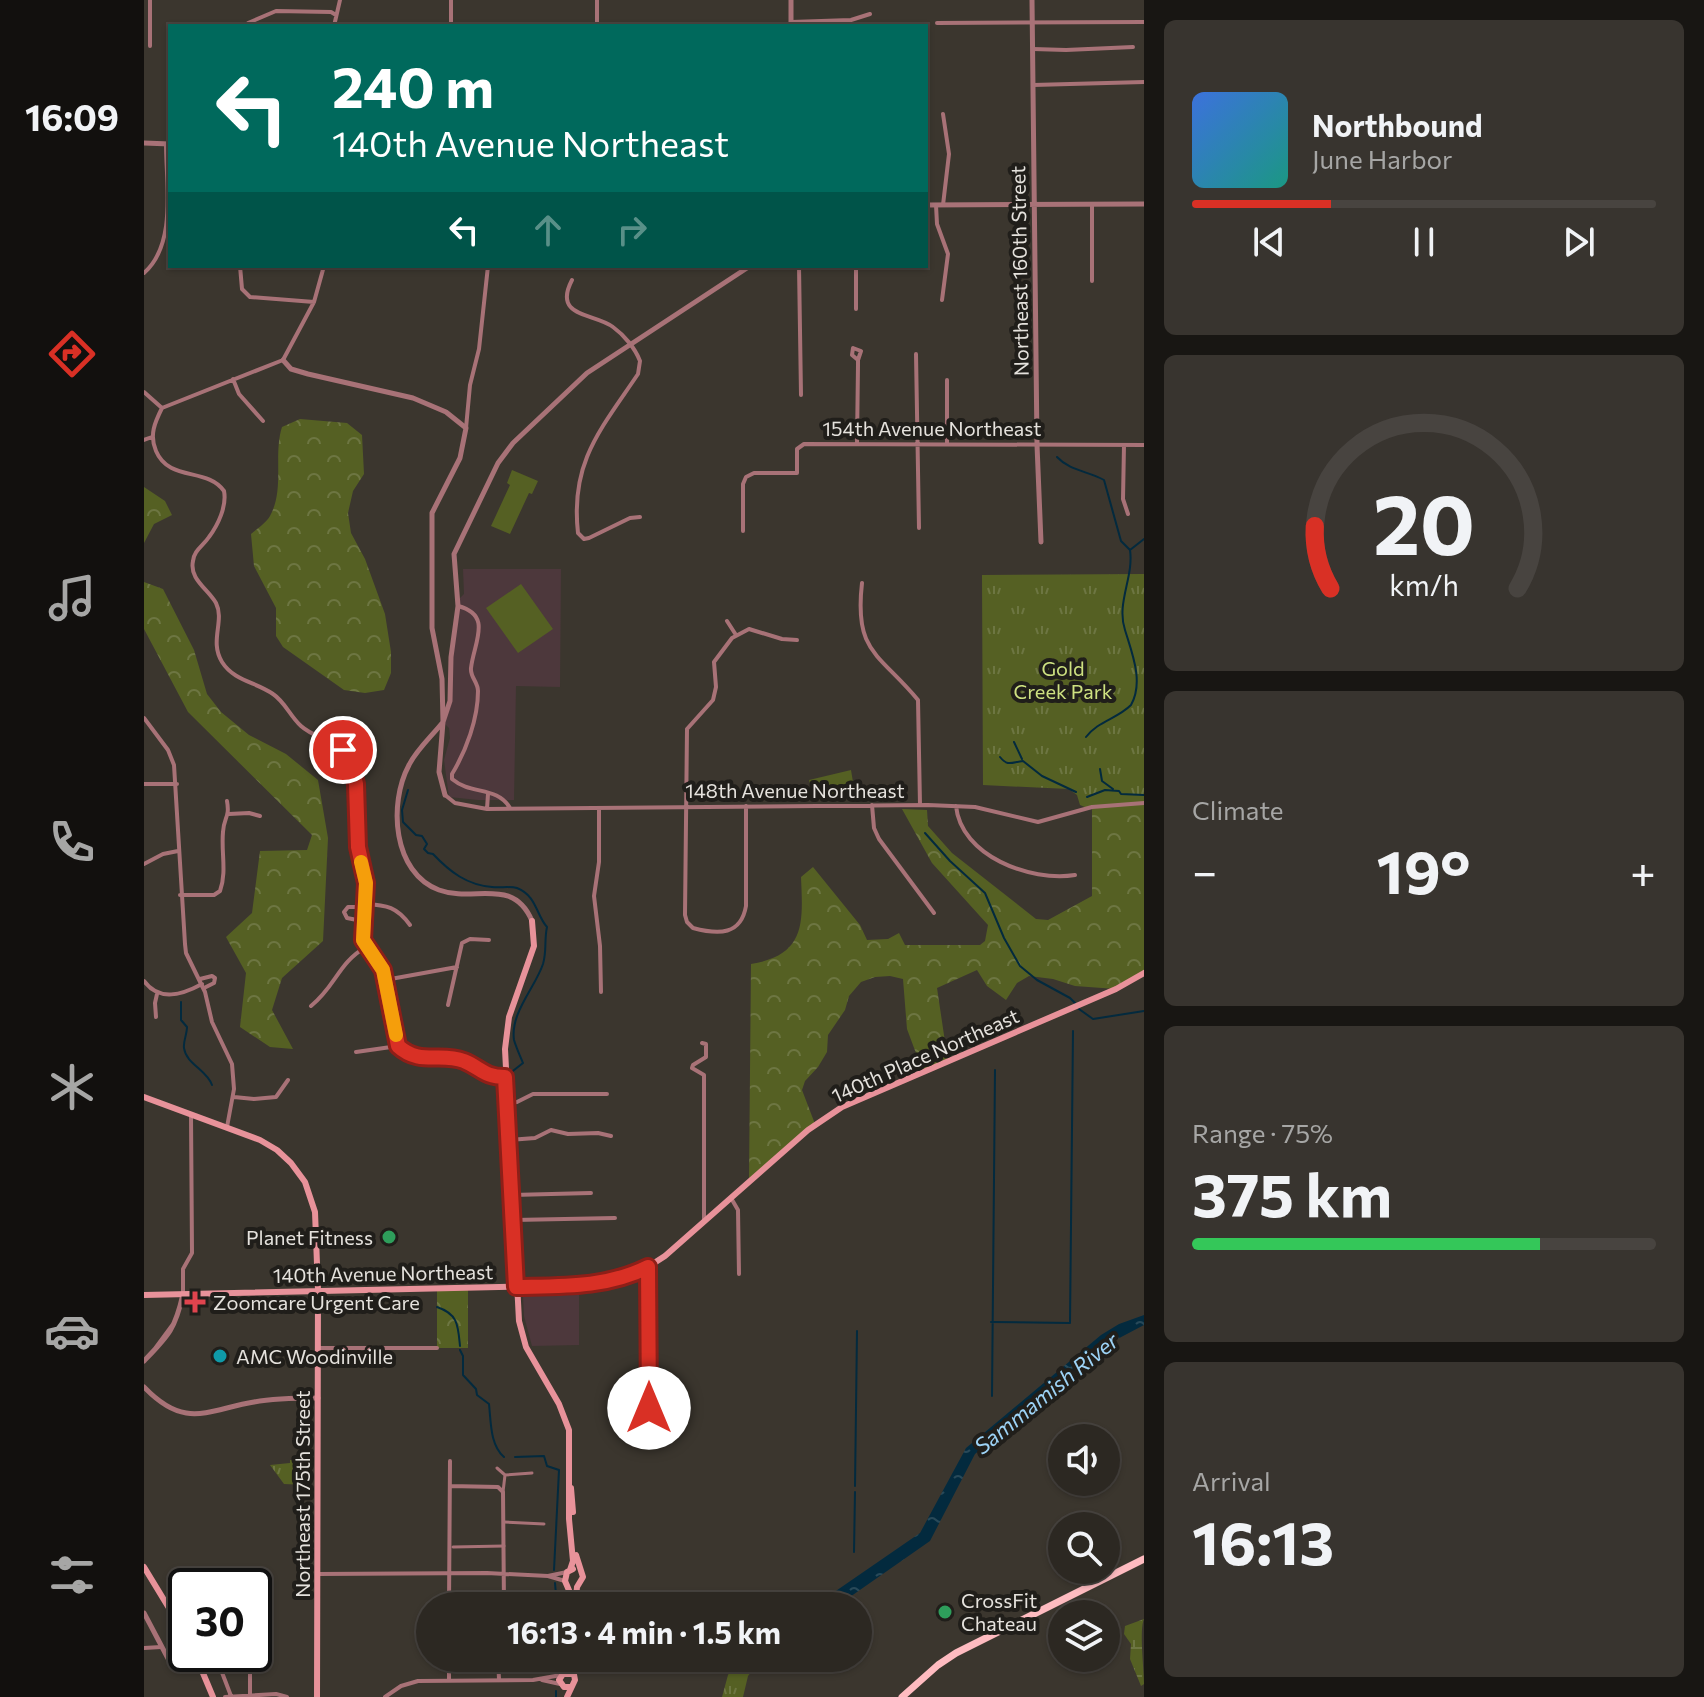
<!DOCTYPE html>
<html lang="en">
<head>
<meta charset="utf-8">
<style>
  body { margin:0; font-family:Commissioner,sans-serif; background:#38342f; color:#f1f3f6; height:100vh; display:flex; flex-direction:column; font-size:30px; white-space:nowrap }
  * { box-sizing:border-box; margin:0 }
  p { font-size:26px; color:#a6a6a5 }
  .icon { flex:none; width:44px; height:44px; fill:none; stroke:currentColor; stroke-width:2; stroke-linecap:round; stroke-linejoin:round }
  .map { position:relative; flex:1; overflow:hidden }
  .drawer { display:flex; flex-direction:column; gap:20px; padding:20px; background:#181613; width:560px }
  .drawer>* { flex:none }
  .top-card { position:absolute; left:24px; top:24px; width:760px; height:244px; border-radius:0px; box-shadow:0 2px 6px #0004,0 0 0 2px #484440; background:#00695c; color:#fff; overflow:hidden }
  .tools { position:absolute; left:904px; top:1424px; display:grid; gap:16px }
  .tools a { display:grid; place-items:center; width:72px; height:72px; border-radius:50%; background:#2c2822; box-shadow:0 2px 6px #0004,0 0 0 2px #484440; font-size:40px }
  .speed { position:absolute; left:24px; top:1568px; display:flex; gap:16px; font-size:40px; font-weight:700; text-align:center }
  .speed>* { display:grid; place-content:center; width:104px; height:104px; border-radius:50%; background:#2c2822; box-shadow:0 2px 6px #0004,0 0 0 2px #484440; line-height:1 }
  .speed .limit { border:4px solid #111; border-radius:12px; background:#fff; color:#111 }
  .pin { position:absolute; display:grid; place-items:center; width:68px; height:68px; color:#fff; margin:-34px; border:4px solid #fff; border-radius:50%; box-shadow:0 2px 8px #0007 }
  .me { position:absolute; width:88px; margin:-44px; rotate:0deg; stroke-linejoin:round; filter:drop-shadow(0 0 6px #0008) }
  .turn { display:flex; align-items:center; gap:28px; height:168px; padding:0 32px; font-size:36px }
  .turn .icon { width:104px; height:104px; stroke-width:2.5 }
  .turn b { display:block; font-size:56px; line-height:68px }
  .lanes { display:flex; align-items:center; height:76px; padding:0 32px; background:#0003; justify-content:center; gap:40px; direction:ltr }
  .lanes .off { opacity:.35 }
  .big { font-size:60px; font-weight:700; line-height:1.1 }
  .drawer .widget { flex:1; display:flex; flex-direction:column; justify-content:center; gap:12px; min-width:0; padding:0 28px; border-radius:12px; background:#38342f }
  .drawer .dial { align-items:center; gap:0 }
  .dial svg { height:208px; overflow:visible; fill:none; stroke:#484440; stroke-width:7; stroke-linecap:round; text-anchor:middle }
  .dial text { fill:#f1f3f6; stroke:none }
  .song { display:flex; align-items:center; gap:24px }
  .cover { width:96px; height:96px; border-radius:12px; background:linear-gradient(135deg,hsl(220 70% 55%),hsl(170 70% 35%)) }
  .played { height:8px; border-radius:4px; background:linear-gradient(90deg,#d93025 30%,#484440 30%) }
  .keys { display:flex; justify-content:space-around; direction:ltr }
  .heat { display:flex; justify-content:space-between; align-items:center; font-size:44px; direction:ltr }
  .charge { height:12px; border-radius:6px; background:linear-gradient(90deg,#34c759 75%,#484440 0) }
  .trip { position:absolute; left:272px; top:1592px; width:456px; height:80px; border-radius:40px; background:#2c2822; box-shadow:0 2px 6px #0004,0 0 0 2px #484440; font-weight:700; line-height:80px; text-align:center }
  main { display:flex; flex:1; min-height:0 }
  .tabs { display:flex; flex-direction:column; width:144px; justify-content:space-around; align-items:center; background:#12100e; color:#a6a6a5 }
  .tabs .icon { width:56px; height:56px }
  .tabs .current { color:#d93025 }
  .tabs b { font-size:36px; color:#f1f3f6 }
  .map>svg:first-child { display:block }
</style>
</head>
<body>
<main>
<nav class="tabs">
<b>16:09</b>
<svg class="icon current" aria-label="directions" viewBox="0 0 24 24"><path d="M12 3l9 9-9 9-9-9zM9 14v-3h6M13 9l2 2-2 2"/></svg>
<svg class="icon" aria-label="music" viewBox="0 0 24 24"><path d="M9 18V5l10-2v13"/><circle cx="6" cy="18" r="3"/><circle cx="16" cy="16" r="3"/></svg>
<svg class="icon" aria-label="phone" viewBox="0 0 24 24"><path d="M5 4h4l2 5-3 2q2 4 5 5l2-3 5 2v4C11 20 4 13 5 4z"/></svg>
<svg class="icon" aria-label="climate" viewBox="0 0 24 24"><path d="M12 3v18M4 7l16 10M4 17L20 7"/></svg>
<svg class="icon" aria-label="car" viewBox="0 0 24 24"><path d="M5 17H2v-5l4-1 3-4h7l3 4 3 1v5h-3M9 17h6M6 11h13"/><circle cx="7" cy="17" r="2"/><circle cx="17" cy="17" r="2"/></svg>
<svg class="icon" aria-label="filters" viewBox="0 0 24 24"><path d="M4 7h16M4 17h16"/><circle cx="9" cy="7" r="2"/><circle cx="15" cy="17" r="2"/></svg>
</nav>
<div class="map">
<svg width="1000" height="1697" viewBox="0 0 1000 1697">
  <defs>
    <pattern id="forest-crowns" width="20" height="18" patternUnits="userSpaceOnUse" patternTransform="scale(2)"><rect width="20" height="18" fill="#556023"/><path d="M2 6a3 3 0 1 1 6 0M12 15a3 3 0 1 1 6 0" fill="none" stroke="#6d7642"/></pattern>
    <pattern id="wetland-marsh" width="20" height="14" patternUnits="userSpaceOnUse" patternTransform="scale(2)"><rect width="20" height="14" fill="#556023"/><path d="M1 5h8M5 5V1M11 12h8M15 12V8" fill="none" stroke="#6d7642"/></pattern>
    <pattern id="park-tufts" width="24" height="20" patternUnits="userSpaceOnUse" patternTransform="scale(2)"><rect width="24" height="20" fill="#556023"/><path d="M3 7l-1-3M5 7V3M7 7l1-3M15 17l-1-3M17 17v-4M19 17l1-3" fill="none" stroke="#6d7642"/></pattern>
    <pattern id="water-ripples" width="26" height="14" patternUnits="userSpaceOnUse" patternTransform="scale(2)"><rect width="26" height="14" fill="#032a3e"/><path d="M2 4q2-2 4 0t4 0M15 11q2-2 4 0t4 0" fill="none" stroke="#284959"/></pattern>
  </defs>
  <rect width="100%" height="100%" fill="#3b362e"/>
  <path fill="#4d383c" d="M 319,569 L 417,569 L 416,687 L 372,686 L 370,800 L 334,800 L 305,797 L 300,760 L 306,738 L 305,728 L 299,722 L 304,712 L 314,600 L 320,594 Z
    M 384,1293 L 435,1293 L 435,1345 L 388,1346 L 380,1316 L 379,1296 Z"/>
  <path fill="#556023" d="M 368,470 L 394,481 L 388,494 L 385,493 L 366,534 L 347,526 L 366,485 L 363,483 Z
    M 377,584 L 409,629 L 374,653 L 342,608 Z
    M 707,770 L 711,794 L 670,800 L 665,780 Z"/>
  <path fill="url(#forest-crowns)" d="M 156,419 L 203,423 L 218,435 L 220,474 L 209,491 L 204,513 L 207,533 L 221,559 L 241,614 L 247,652 L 247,673 L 240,690 L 221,693 L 200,690 L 139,647 L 132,636 L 132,608 L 110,566 L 107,534 C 113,529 122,523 126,516 C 141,489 129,455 138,427 Z
    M 0,487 L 21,501 L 28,515 L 10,524 L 0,543 Z
    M 0,582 L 19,589 L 50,650 L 63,694 L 77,712 L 105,735 L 142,754 L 174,780 L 184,838 L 179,941 L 138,978 L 128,1010 L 149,1049 L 126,1047 L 96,1027 L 102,973 L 82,937 L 108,913 L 116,851 L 163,850 L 168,835 L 44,712 L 0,629 Z
    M 1000,803 L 1000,973 L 972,989 L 931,986 L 909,979 L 885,976 L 873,983 L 862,1000 L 843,986 L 833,970 L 793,988 L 804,1062 L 779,1072 L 763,1029 L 759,979 L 746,976 L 731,977 L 717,982 L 705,996 L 701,1010 L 684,1035 L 683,1052 L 674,1067 L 661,1081 L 658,1090 L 671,1124 L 605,1181 L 607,964 C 662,955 659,923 657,877 L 669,867 L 716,925 L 723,940 L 744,939 L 755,933 L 761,945 L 836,945 L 841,941 L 844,925 L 788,863 L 758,809 L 783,810 L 784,826 L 808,853 L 892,919 L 904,920 L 948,896 L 948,807 Z
    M 293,1288 L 324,1288 L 324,1348 L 293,1348 Z"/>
  <path fill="url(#wetland-marsh)" d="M 1000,1619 C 995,1630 1000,1667 1000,1684 L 997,1686 L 986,1659 L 987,1644 L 980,1634 L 981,1626 Z"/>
  <path fill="url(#park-tufts)" d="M 1000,574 L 1000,803 L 943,808 L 936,805 L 933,795 L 925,789 L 839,785 L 838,575 Z
    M 146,1460 L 166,1460 L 165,1485 L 140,1484 L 126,1465 L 146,1463 Z
    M 594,1658 L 618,1658 L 604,1676 L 599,1697 L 578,1697 L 584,1675 Z"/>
  <path fill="url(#water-ripples)" d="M 1000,1315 L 1000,1325 L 964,1344 L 831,1454 L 786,1541 L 693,1606 L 670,1606 L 776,1533 L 822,1448 L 957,1335 L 975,1324 Z"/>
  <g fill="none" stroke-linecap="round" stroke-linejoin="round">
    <path stroke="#032a3e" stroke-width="2" d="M 913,457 C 926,471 944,471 960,480 L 977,541 L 986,550
      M 942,737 C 954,721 973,719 987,705 C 1000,682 988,653 981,630 C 972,603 990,577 986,550 L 1000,539
      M 870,742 L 878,759
      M 856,757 C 864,767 868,762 879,761 L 898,776 L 932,792
      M 956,769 L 958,781 L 969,789
      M 264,790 L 258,810 L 259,822 L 272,835 L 278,836 L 283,844 L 280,849 L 284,853 L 289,854 C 306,872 323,885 348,887 C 356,888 366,886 373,888 C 393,896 392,915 403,927 C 400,941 403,950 399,964 C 391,988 366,1013 370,1040 C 372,1047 376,1056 379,1063 L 365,1074
      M 943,797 L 961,790 L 975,791 L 977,794 L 1000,795
      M 781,833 L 806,861 L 841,893 L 860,938 L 876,966 L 893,980 L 926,998 L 931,1003
      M 37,1002 L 37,1020 L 43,1027 C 43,1034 39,1042 40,1048 C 42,1064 63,1070 68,1085
      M 935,1009 L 949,1019 L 1000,1011
      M 293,1307 C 314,1314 314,1325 316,1346
      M 847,1322 L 926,1323 L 929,1031
      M 316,1350 L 319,1356 L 319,1375 L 332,1389 L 333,1395 L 345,1404 C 347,1422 346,1445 360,1457
      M 848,1396 L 851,1070
      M 371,1457 L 400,1456 L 403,1466 L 415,1470 L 410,1570
      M 711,1486 L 713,1331
      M 710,1552 L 711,1492
      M 411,1583 L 413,1606
      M 413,1666 L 413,1658
      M 412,1691 L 412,1697"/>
    <path stroke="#a87277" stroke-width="3" d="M 353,1468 L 361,1475
      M 359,1492 L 361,1475 L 388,1473
      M 360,1522 L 400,1524
      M 309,1547 L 360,1546"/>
    <path stroke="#a87277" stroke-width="4" d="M 6,0 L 6,46
      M 453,0 L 453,26
      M 647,22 L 707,20 L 726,14
      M 104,23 L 132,11 L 187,12 L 192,15
      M 793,23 L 1000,22
      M 190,26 L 196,0
      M 307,26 L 307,0
      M 889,49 L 922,50 L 989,47
      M 889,85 L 1000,82
      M 799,114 L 805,154 L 799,205
      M 948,204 L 948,281
      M 792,205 L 793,224 L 804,254 L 798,300
      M 96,266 L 98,289 L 106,297 L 170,302
      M 180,266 L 170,302 L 139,360 L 18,408 C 11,422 5,435 12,451 C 25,482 63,467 80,491 C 83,506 74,525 65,537 C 59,546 50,550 49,561 C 45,579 64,589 72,603 C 81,621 65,641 78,662 C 90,681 112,682 129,694 C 141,702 146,716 157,726 C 169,737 186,739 199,750
      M 655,266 L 657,395
      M 712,266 L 712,309
      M 0,273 C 33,244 22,184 22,144
      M 428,280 C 408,318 451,313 469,327 C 480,335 491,348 496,361 L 494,374 C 457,429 426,462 434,533 L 440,539 L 445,538 L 486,518 L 496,517
      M 772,354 L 775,528
      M 89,379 L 95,394 L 119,421
      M 0,392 L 18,408
      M 322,428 L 326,385 L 335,349 L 344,266
      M 0,440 L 8,437
      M 713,443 L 714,365 L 714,360 L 708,355 L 709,348 L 717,351 L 714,360
      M 803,443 L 803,380
      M 980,445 L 979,499 L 984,514
      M 599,531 L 599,484 L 602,477 L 610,473 L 653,473 L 653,449 L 660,444 L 1000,445
      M 718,583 C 710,653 735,653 774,700 L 776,805
      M 314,606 C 349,615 330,642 327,668 C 326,677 334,682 334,691 C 334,719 322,751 308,774 L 308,779 C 327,795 353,786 366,808
      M 583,621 L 592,635
      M 0,718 L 24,750 L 30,765 L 41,944 L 42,953 L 61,992 L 68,1022 L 88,1064 L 90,1089 L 83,1127
      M 0,784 L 33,784
      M 301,795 L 311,803 L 343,809 L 784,805 L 831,807 L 894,822 L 948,807 L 1000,803
      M 728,805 L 730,828 L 735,839 L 790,913
      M 602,806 L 602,906 C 597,935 575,935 549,928 L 543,922 L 541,915 L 543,729 L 569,700 L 572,687 L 570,662 L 588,638 L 605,629 L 638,639 L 653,640
      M 812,806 C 817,856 886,882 931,875
      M 455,808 L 455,862 L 450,896 L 456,946 L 457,992
      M 343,809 L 344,794
      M 85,814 L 105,813 L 116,816
      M 0,864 L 19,854 L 34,851
      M 36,895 L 70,895 L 76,891 C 83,872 77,852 79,832 C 80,816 86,818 83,801
      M 221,904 C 243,905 253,907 266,925
      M 218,921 L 203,918 L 200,912 L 204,907 L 221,907
      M 56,979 L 68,976 L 71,978 L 70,983 L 60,988
      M 241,980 L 313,967
      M 0,981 C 15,1002 38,995 58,984
      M 304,1005 L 318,943 L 326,939 L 345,940
      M 167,1006 C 192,986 194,963 222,947
      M 12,1017 L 11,1003 L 13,994
      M 558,1043 L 562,1044 L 562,1057 L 549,1065 L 548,1068 L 560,1075 L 560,1220
      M 212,1052 L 254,1046 C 276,1066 296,1052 320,1061 C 337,1068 340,1077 361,1077
      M 90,1097 L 110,1099 L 132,1097 L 144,1080
      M 365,1103 L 373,1102 L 389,1094 L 463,1094
      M 365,1140 L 391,1138 L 407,1130 L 424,1134 L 454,1133 L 467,1136
      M 368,1195 L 447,1193
      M 587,1198 L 594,1210 L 595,1274
      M 370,1220 L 471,1218
      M 504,1267 L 505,1408
      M 39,1293 L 39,1269 L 48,1253 L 47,1115
      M 174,1348 L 293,1348
      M 306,1486 L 354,1487 L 359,1492 L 360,1606
      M 174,1574 L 343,1573 L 404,1576 L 421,1581
      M 404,1576 L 423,1572
      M 305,1600 L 359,1601
      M 305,1606 L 306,1461
      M 0,1648 L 17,1647
      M 110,1650 L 113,1650
      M 74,1654 L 74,1662 L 87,1696
      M 305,1658 L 305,1680
      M 354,1658 L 355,1679
      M 398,1680 L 416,1684
      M 106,1695 L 106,1654
      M 81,1697 L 132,1694 L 143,1697
      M 241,1697 L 257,1686 L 274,1681 L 389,1680 L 417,1675"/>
    <path stroke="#a87277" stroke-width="5" d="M 647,0 L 647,26
      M 888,0 L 893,445 L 897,542
      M 0,143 L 26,144
      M 782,205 L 1000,204
      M 139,360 L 147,369 L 164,374 L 269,398 L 302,412 L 322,428 L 316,458 L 288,513 L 288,628 L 298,679 L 299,722 C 288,736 273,749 265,765 C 244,804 249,873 295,890 C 330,903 369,876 388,921
      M 199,750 L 211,771 L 212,784 L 214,847 L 222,883 L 219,940 L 239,970 L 254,1046
      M 301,795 L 295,772 L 299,722 L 306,701 L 307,657 L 314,606 L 310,554 L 354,463 L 369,443 L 443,373 L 606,266
      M 12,1348 L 29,1325
      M 0,1361 C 24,1336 31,1330 39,1294
      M 0,1387 C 41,1430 63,1410 110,1402 C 131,1398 153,1398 174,1398
      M 0,1613 L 28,1666"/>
    <path stroke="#e8929a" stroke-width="6" d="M 388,921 L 390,946 L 365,1017 L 361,1049 L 375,1321 L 382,1347 L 415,1404 L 425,1430 L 425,1519 L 429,1561 L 426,1570
      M 0,1097 L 116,1140 L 133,1150 L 147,1163 L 161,1182 L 171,1212 L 174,1290 L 173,1697
      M 0,1295 L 439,1285 C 470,1282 495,1274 521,1256 L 664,1130 L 698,1107 L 972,989 L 1000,973
      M 427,1488 L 429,1512
      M 0,1567 L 42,1636
      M 428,1604 L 427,1595 L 421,1581 L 423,1572 L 429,1569
      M 431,1606 L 433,1587 L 439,1577 L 432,1555
      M 51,1654 L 69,1697
      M 427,1687 L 420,1687 L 415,1680 L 419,1674 L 428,1674
      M 423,1697 L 431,1680 L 427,1658"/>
    <path stroke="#febbc0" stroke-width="7" d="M 758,1697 L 794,1665 L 812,1653 L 1000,1559"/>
  </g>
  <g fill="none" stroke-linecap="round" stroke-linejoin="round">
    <defs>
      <path id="route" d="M 199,750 L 206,759 L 212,784 L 214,847 L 222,883 L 219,940 L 239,970 L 254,1046 C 276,1066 296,1052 320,1061 C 337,1068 340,1077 361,1077 L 372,1287 C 417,1286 462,1288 504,1267 L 505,1408"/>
    </defs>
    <use href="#route" stroke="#8d1f18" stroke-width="20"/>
    <use href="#route" stroke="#d93025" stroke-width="14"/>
    <path stroke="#f59e0b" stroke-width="14" d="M 217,862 L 222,883 L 219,940 L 239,970 L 252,1035"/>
  </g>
  <g fill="#2e9e5b" stroke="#201e1a" stroke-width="3">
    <circle cx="245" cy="1237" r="8"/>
    <circle cx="801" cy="1612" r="8"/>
  </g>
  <path fill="#e0444e" stroke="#201e1a" stroke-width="3" d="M47 1290h8v8h8v8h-8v8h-8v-8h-8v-8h8z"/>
  <circle fill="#0f9aa8" stroke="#201e1a" stroke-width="3" cx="76" cy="1356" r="8"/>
  <g text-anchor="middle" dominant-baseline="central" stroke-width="8" stroke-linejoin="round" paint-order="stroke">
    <g font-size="20" fill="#e5e2dd" stroke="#201e1a">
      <text transform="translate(875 271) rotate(-91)">Northeast 160th Street</text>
      <text x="788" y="428">154th Avenue Northeast</text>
      <text x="651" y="790">148th Avenue Northeast</text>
      <text transform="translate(781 1055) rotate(-24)">140th Place Northeast</text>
      <text transform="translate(239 1273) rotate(-1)">140th Avenue Northeast</text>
      <text transform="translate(158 1494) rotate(-90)">Northeast 175th Street</text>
    </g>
    <g font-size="20" fill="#cee181" stroke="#201e1a">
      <text x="919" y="668">Gold<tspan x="919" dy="23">Creek Park</tspan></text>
    </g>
    <g font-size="20" fill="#e5e2dd" stroke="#201e1a" text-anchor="start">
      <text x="229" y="1237" text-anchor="end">Planet Fitness</text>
      <text x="69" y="1302">Zoomcare Urgent Care</text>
      <text x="92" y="1356">AMC Woodinville</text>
      <text x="817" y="1600">CrossFit<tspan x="817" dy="23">Chateau</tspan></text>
    </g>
    <g font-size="22" font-style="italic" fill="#9dd3f6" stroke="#201e1a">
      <text transform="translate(902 1393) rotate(-39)">Sammamish River</text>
    </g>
  </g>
</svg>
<div class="tools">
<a><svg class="icon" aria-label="sound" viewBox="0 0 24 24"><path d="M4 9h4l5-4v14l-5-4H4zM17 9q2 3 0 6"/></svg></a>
<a><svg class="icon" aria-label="search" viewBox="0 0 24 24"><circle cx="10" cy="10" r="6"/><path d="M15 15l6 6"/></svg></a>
<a><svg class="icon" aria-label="layers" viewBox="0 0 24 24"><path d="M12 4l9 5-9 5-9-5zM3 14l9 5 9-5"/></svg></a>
</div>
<div class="speed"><div class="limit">30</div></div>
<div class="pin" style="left:199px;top:750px;background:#d93025"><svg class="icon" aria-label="arrive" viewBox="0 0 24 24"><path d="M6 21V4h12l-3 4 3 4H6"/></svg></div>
<svg class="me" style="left:505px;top:1408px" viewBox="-20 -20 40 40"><circle r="19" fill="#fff"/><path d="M0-13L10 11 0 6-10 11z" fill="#d93025"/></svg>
<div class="trip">16:13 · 4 min · 1.5 km</div>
<div class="top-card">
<div class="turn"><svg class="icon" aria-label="left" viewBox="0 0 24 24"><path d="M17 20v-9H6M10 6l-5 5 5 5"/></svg><div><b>240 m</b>140th Avenue Northeast</div></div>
<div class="lanes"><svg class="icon" aria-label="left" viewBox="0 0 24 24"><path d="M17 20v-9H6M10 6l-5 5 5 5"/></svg><svg class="icon off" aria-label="ahead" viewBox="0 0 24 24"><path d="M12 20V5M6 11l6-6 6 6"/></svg><svg class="icon off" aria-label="right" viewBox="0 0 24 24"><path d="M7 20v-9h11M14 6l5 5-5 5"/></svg></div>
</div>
</div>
<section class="drawer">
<div class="widget">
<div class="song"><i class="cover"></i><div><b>Northbound</b><p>June Harbor</p></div></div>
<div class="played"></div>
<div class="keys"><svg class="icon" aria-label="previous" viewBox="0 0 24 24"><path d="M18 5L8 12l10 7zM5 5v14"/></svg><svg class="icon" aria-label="pause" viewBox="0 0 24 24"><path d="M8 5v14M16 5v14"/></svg><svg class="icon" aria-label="next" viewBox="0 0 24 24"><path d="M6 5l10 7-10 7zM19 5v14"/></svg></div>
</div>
<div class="widget dial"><svg viewBox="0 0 100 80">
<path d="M14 69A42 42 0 1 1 86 69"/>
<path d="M14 69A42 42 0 0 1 8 45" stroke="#d93025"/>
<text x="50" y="56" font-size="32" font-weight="700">20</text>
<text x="50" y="72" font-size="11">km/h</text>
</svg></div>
<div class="widget"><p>Climate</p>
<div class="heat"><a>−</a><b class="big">19°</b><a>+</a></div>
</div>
<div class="widget"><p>Range · 75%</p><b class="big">375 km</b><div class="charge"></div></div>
<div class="widget"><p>Arrival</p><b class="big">16:13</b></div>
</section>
</main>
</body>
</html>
